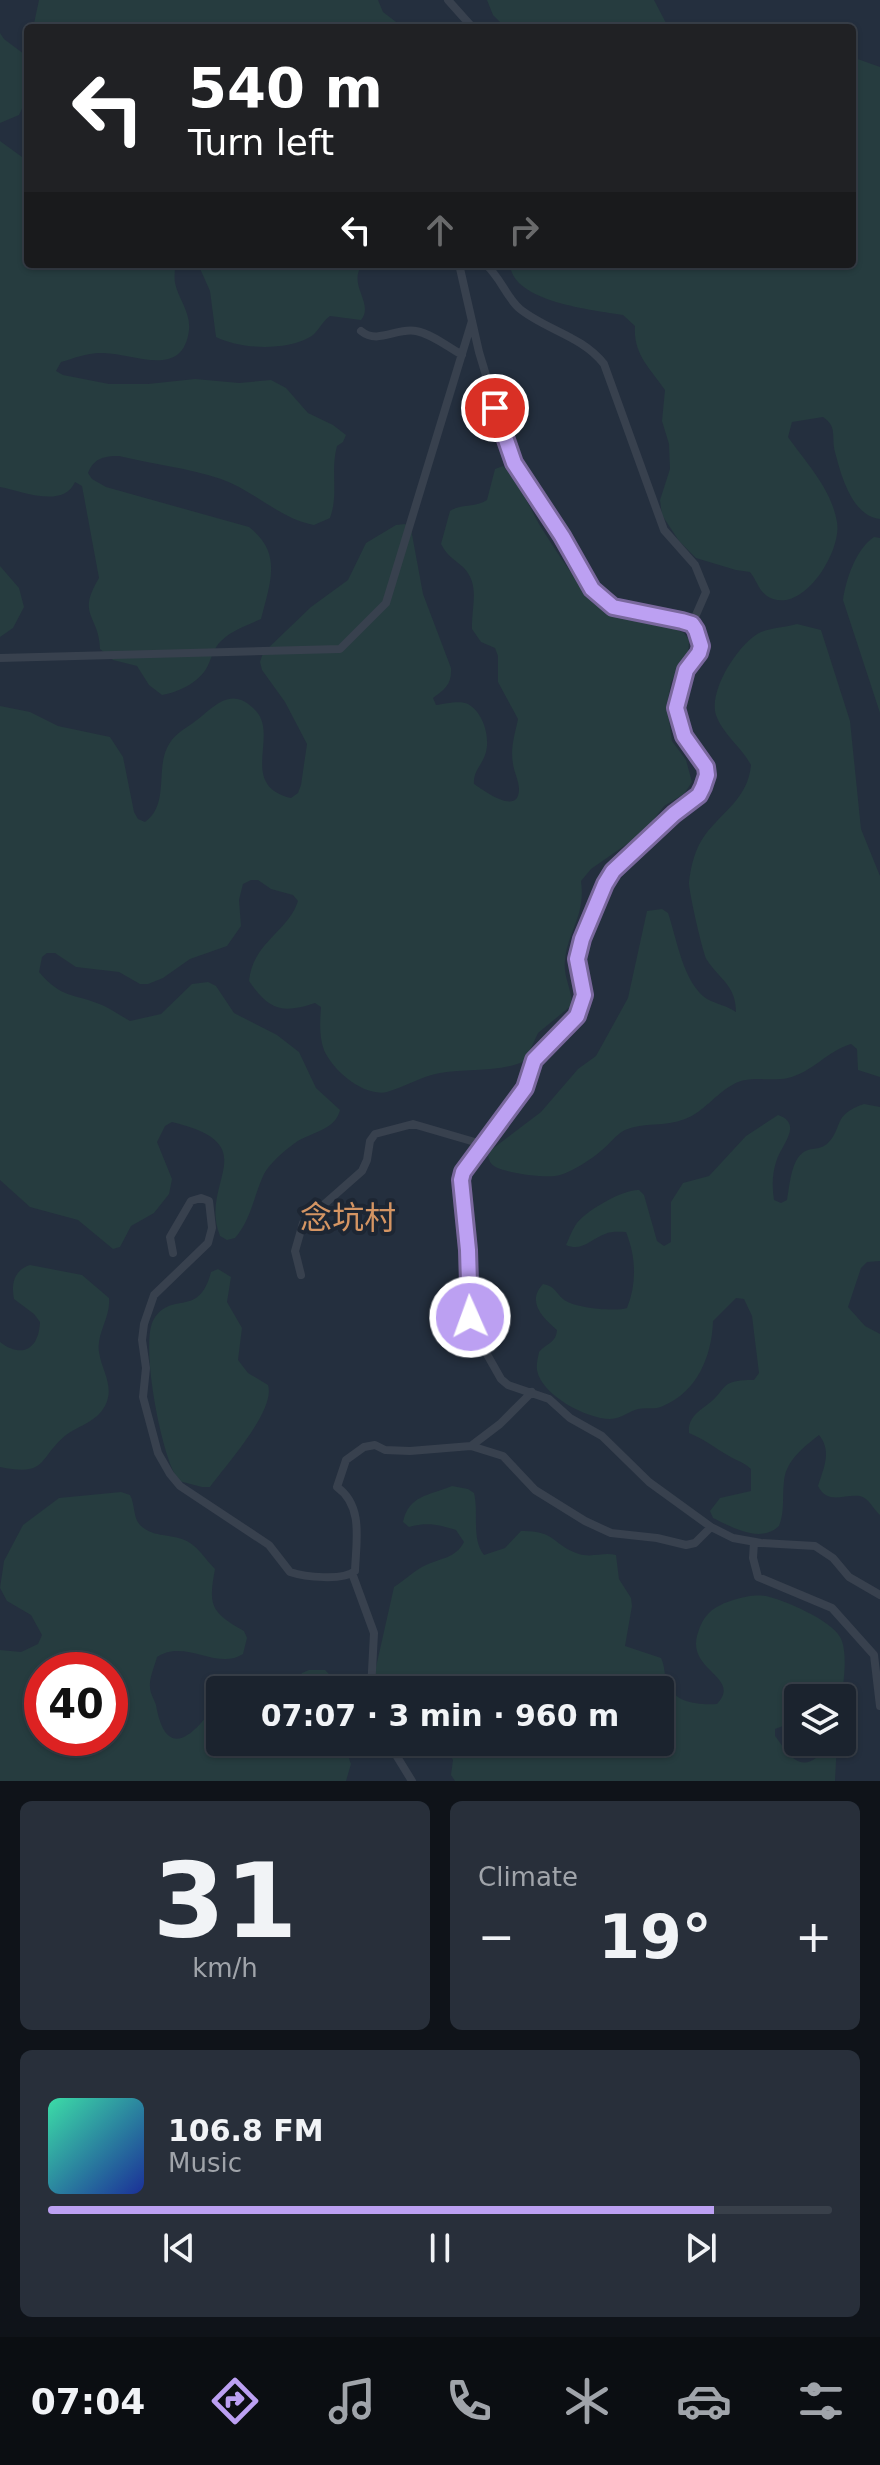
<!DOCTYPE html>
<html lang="en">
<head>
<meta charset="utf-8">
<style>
  body { margin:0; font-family:"DejaVu Sans","Noto Sans SC",sans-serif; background:#282f3a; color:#f1f3f6; height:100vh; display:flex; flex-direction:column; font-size:30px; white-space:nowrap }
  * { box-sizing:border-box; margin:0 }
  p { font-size:26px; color:#a0a4aa }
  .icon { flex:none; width:44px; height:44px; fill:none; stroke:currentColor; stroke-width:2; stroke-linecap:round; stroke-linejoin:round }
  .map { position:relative; height:1781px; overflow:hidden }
  .sheet { display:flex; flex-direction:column; gap:20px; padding:20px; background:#0f1319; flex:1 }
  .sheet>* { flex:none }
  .guide { position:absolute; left:24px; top:24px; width:832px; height:244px; border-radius:8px; box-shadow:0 2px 6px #0004,0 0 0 2px #39404a; background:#202124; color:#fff; overflow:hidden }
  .fabs { position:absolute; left:784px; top:1684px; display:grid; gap:16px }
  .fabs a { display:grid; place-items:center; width:72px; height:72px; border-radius:8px; background:#1b232e; box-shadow:0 2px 6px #0004,0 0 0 2px #39404a; font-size:40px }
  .speed { position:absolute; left:24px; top:1652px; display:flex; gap:16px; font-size:40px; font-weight:700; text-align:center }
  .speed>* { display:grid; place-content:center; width:104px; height:104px; border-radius:50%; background:#1b232e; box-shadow:0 2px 6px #0004,0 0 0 2px #39404a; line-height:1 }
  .speed .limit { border:12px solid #d22; background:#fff; color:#111 }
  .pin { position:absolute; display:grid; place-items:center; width:68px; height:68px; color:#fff; margin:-34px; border:4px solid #fff; border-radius:50%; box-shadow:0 2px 8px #0007 }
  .me { position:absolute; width:88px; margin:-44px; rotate:358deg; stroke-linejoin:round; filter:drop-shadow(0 0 6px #0008) }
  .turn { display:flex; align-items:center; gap:28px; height:168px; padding:0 32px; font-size:36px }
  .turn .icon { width:104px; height:104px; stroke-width:2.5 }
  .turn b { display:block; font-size:56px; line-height:68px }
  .lanes { display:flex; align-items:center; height:76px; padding:0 32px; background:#0003; justify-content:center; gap:40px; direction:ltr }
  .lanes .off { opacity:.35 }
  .big { font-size:60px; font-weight:700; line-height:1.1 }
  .sheet .card { flex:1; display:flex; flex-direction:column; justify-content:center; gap:12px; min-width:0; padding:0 28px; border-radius:12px; background:#282f3a }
  .sheet .dial { align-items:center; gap:0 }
  .dial b { font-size:104px; line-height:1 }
  .song { display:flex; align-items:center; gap:24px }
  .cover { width:96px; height:96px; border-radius:12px; background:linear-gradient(135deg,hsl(160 70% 55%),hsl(230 70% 35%)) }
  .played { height:8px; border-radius:4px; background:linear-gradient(90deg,#bca0f2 85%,#39404a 85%) }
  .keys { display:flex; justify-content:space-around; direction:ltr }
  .heat { display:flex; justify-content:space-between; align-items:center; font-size:44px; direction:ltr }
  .sheet .tiles { flex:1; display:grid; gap:20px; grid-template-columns:1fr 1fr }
  .card:last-child { grid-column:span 2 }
  .trip { position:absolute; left:206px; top:1676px; width:468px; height:80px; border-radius:8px; background:#1b232e; box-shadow:0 2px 6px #0004,0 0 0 2px #39404a; font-weight:700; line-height:80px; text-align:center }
  .menu { display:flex; height:128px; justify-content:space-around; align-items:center; background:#0b0e12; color:#a0a4aa }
  .menu .icon { width:56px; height:56px }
  .menu .active { color:#bca0f2 }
  .menu b { font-size:36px; color:#f1f3f6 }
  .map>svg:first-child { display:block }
</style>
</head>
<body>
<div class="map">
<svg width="880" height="1781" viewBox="0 0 880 1781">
  <rect width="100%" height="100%" fill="#242f3e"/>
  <path fill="#263c3f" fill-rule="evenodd" d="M 39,0 L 378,0 L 383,12 L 404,28 L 33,28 Z
    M 487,0 L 654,0 L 666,23 L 674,28 L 506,28 L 493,15 Z
    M 0,33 L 4,39 L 28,57 C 28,78 29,97 19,115 L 0,123 Z
    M 852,57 L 880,67 L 880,519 C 852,516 841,475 835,452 C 831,437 838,427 823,417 L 792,422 L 788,437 C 807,464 831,488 837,522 C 842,550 806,610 773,599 C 759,594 758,582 750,572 L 736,570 L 696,558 L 679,541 L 662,515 L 660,500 L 670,469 L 669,444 L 662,421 L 665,390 C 650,368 633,354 635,326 L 623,315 C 593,310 512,302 510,264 L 852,264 Z
    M 0,141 L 22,157 L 28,169 L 28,264 L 175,264 C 175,270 174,277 175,283 C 178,298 191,313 189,330 C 183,379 136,354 103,353 C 89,352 74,358 61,362 L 56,371 L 63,375 L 109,384 L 148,384 L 195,379 L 239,383 L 271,380 L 286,388 L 308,413 L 333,425 L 346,435 L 343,442 L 337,446 C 330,472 339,493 330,518 L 314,525 C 280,519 255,491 221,479 C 189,468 152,464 119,456 C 104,456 94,458 88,473 L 92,479 L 106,487 L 249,527 C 283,553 270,583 261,619 C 248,625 232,630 221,641 C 214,648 213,654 209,663 C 202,681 180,692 162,695 L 149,685 L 137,666 L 113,660 L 100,649 C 99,614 76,616 99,578 L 82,486 L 75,482 C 63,509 22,491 0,487 Z
    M 198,264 L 363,264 C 346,284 375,303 361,320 L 330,316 C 321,322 318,334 308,338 C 284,351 240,349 216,337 L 210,291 Z
    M 503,466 C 519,483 528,504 539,524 C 551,543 564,563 577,581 C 586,592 594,605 607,612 C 631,625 660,620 684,633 L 689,640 L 688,655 L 671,682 L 667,706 L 672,741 L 686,760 L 692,782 L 684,794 L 664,806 L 644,832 L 591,869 L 581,881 C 586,916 567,932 565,961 C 563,976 572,990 572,1005 L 538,1033 L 525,1061 C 498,1073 468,1068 440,1073 C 422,1076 405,1087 387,1092 C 364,1097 333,1071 324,1050 C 319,1037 320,1021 321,1007 L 315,1003 C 282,1014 269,1010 249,981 C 253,942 288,932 298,901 L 293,895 L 271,889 L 258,880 L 251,880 L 243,884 L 239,900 L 241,926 L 227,946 L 190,959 L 163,978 L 148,984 L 140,984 L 119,972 L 76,967 L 55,953 L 47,953 L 42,957 L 39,972 C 62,999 73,993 102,1005 C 111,1009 121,1016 130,1021 L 161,1014 L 192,984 L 208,982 L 216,986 L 234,1013 L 277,1035 L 299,1052 L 316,1088 L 340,1110 C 335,1131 310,1132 295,1143 C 285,1150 270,1163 264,1174 C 254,1195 251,1220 235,1238 L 227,1240 L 220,1236 C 198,1182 268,1145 172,1122 L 165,1126 L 157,1142 L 172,1179 L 169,1194 L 154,1213 L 131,1226 L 120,1247 L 113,1249 L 78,1220 L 30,1207 L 0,1180 L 0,706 L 30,712 L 58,726 L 110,737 L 123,757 L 134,812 L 138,819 L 145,822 C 169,805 156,771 167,748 C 173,735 183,730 193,723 C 213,709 230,683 256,711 C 279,736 238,785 291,798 L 298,793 L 301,785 L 307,744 L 285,702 L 262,670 L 260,662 L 263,653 L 311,607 L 348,580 L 366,543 L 396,525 L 405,524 L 411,529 L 423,594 L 451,668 C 452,684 445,689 433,698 L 436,705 C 445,704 460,700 468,704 C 484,713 491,739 485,755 C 481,766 473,772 474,784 C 483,790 519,817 519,789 C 519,781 514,772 513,764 C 510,748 515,734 518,719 L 498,682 L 498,656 L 495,648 L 481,642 L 472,629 C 471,607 481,585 463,567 C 453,558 448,557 441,544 L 450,511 C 462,503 476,508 487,500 L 495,469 Z
    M 874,537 L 880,538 L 880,713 L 843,600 C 846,579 856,549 874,537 Z
    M 0,566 L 19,588 L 24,607 L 13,628 L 0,637 Z
    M 797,624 L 821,630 L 850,721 L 861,829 L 880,876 L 880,1077 L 858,1070 L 857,1049 L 851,1044 C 827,1051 813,1072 788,1078 C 770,1082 750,1075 734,1084 C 715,1094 704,1112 685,1119 C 665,1127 644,1122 625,1130 C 615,1135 610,1144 602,1150 C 592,1159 573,1171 560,1175 C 549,1179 504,1173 494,1166 C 490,1163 490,1162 488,1156 L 491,1150 L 541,1112 L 578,1069 L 596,1056 L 628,998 L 647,911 L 662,909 L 668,913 C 677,939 683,983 707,999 C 716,1004 728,1006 736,1012 C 736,985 719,979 707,960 C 703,954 688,888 689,882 C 691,865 695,849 705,835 C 723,811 748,798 751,765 C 742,748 722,733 716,715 C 708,691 739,642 761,632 C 772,628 786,627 797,624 Z
    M 864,1104 L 880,1107 L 880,1261 L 867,1262 L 861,1268 L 848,1307 L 865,1326 L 880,1334 L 880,1515 C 873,1509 869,1498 860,1496 C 843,1494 828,1505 818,1486 C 824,1467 832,1451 819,1435 C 804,1447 786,1460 784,1481 C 782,1497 785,1511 779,1526 C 760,1544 732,1527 713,1518 L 710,1511 L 720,1498 L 751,1491 L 751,1469 C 744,1462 737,1461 729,1456 C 715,1448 704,1439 689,1433 C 687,1415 704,1409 715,1398 C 720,1393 723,1387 728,1384 C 735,1380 746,1380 754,1380 L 759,1373 L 752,1316 L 744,1299 L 736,1298 L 713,1321 C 712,1356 697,1392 663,1406 C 655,1410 646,1407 638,1409 C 627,1412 623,1418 610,1419 C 587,1419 541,1395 537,1370 C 536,1364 538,1358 539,1352 C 547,1343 556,1343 557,1330 C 543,1318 526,1302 543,1284 C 555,1286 555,1292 563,1299 C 573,1308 615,1312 627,1308 C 637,1283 636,1257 626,1232 C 619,1232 612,1231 605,1234 C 591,1239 582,1252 566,1245 C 569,1239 571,1232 575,1226 C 583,1212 623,1189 639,1190 L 644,1195 L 657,1241 L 664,1246 L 671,1242 L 671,1202 L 683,1183 L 709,1176 L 746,1136 L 778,1115 C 804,1124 781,1145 776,1162 C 772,1175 772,1187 774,1200 L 781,1203 L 787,1200 C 790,1185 791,1155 808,1150 C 815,1148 821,1149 827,1144 C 844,1128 831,1115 864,1104 Z
    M 30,1265 L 82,1275 L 109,1298 C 111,1317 96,1334 99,1352 C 102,1372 115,1386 105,1406 C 96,1422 80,1425 66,1435 C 38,1458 48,1477 0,1467 L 0,1342 C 22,1359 39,1349 40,1322 L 34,1314 L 14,1299 C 11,1284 14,1270 30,1265 Z
    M 218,1269 L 231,1277 L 227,1302 L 242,1328 L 238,1360 L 248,1373 L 268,1385 C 276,1410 226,1465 210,1487 L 202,1487 L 179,1481 C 162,1461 139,1341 154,1319 C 172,1290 199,1319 211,1272 Z
    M 452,1486 L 468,1489 L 474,1493 C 479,1513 471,1539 484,1555 L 505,1548 L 521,1531 C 556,1530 552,1545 579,1554 C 592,1558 603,1552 616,1555 L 619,1579 L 631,1598 L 632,1606 L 625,1646 L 661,1658 C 665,1666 664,1674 667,1683 C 675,1703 697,1705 717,1704 C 742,1677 688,1671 697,1636 C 699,1629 702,1620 708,1614 C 718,1602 750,1593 766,1596 C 784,1600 831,1620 840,1637 C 848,1650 844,1683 841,1698 L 798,1698 L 798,1735 L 783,1726 L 775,1729 L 775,1736 C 786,1750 797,1772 816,1758 L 820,1742 L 837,1742 L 835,1781 L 455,1781 L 451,1775 L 453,1760 L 444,1742 L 660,1742 L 660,1690 L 376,1690 L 376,1667 L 394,1587 C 405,1580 415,1570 426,1565 C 441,1558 456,1558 464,1542 L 456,1530 C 438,1524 426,1522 409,1527 L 403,1522 C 409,1495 428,1496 452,1486 Z
    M 121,1492 L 130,1495 C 135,1504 133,1518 140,1525 C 152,1537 168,1534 182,1539 C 197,1544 204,1558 215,1569 C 208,1606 211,1612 244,1631 L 247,1638 L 243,1654 C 217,1671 185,1638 157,1657 C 155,1665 149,1678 150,1687 C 150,1693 154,1699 156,1705 C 167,1768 200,1729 220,1697 L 220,1742 L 343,1742 L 351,1764 L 346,1781 L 0,1781 L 0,1650 L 21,1652 L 38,1644 L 42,1635 L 31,1615 L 7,1601 L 0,1588 L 4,1561 L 23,1525 L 59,1498 ZM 42,1670 L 110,1670 L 110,1738 L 42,1738 Z
    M 309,1670 L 325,1670 L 331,1676 L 331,1690 L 291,1690 L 302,1673 Z"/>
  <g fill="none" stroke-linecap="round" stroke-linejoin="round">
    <path stroke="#38414e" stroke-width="8" d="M 448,0 L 473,28
      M 459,264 L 479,352 L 507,445 L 523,478 L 562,536 L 592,589 L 613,607 L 682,621 L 692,624 L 696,630 L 701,646 L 699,653 L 686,670 L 676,708 L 684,736 L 706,767 L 707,775 L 703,787 L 699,795 L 674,814 L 613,871 L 605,884 L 582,939 L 577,959 L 584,995 L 577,1016 L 534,1060 L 525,1088 L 463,1172 L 461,1180 L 468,1250 L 471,1326 L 501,1379 L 508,1385 L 549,1399 L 570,1418 L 602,1436 L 649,1482 L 711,1527 L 733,1538 L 761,1543 L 815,1546 L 833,1558 L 849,1577 L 880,1595
      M 485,264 C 500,276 506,297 520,309 C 546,330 582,336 604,364 L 664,530 L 695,565 L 706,592 L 692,624
      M 361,331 C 378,345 397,327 416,331 C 432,334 448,347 462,355
      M 0,658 L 340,649 L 386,603 L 472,321
      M 173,1253 L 170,1237 L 191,1201 L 201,1198 L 209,1201 L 212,1228 L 208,1243 L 154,1295 L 144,1324 L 142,1340 L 146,1368 L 143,1397 L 158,1453 L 170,1474 L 180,1486 L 269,1545 L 290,1572 C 305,1577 343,1581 355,1571 C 356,1542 364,1506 337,1487 L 346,1460 L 364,1447 L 375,1445 L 385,1450 L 410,1451 L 471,1446 L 500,1424 L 532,1392
      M 301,1275 L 295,1251 L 303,1223 L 362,1171 L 367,1160 L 370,1141 L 375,1134 L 413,1124 L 485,1145
      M 471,1446 L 503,1456 L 535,1490 L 585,1521 L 611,1533 L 657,1538 L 686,1545 L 695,1543 L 711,1527
      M 754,1542 L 753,1558 L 758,1577 L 832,1608 L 874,1655 L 880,1706
      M 352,1573 L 374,1633 L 371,1690
      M 388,1742 L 412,1781"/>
  </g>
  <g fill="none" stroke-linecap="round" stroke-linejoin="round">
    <defs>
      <path id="route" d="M 470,1317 L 468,1250 L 461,1180 L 463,1172 L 525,1088 L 534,1060 L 577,1016 L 584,995 L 577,959 L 582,939 L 605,884 L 613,871 L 674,814 L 699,795 L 703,787 L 707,775 L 706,767 L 684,736 L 676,708 L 686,670 L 699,653 L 701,646 L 696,630 L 692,624 L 682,621 L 613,607 L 592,589 L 562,536 L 514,463 L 495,408"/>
    </defs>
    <use href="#route" stroke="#7a689d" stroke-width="20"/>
    <use href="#route" stroke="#bca0f2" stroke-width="14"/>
  </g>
  <g text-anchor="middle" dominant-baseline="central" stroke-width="8" stroke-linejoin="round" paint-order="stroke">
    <g font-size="32" fill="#d59563" stroke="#1d2633">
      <text x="348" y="1218">念坑村</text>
    </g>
  </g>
</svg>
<div class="fabs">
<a><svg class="icon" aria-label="layers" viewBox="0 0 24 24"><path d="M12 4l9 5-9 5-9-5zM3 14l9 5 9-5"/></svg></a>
</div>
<div class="speed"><div class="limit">40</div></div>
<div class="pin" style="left:495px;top:408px;background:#d93025"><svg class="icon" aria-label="arrive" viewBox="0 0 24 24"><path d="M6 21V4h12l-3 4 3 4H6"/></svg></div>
<svg class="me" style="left:470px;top:1317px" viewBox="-20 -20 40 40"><circle r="17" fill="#bca0f2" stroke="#fff" stroke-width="3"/><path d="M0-11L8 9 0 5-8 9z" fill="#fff"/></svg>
<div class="trip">07:07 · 3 min · 960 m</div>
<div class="guide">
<div class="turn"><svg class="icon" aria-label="left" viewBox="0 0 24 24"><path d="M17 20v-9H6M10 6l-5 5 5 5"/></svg><div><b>540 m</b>Turn left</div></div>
<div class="lanes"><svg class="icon" aria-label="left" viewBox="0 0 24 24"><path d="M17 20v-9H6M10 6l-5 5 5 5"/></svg><svg class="icon off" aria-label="ahead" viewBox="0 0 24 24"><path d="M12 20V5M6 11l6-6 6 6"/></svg><svg class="icon off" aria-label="right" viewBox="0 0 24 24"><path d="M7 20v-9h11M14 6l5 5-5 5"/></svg></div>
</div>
</div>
<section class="sheet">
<div class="tiles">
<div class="card dial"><b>31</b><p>km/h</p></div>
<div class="card"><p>Climate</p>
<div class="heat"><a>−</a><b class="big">19°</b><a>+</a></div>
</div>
<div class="card">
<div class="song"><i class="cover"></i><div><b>106.8 FM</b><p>Music</p></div></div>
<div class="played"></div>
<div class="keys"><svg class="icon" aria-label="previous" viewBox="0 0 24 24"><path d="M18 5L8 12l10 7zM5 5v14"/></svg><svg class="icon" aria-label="pause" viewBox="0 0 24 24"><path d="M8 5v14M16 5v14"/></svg><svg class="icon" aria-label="next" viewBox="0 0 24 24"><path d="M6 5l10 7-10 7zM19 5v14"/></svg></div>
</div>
</div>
</section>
<nav class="menu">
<b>07:04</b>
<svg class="icon active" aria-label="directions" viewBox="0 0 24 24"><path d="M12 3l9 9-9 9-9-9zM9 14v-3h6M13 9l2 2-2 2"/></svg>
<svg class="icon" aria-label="music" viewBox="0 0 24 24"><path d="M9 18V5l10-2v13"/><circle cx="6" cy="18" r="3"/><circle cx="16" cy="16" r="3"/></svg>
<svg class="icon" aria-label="phone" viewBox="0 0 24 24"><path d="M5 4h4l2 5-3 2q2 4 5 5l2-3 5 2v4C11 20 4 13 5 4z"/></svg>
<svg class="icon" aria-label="climate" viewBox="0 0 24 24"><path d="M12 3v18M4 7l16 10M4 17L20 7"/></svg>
<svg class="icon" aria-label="car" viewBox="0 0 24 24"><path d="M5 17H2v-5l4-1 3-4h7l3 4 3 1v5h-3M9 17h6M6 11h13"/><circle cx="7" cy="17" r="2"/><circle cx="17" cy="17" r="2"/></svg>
<svg class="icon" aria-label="filters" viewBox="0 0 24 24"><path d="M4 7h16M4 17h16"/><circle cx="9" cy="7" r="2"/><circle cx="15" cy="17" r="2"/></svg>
</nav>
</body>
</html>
